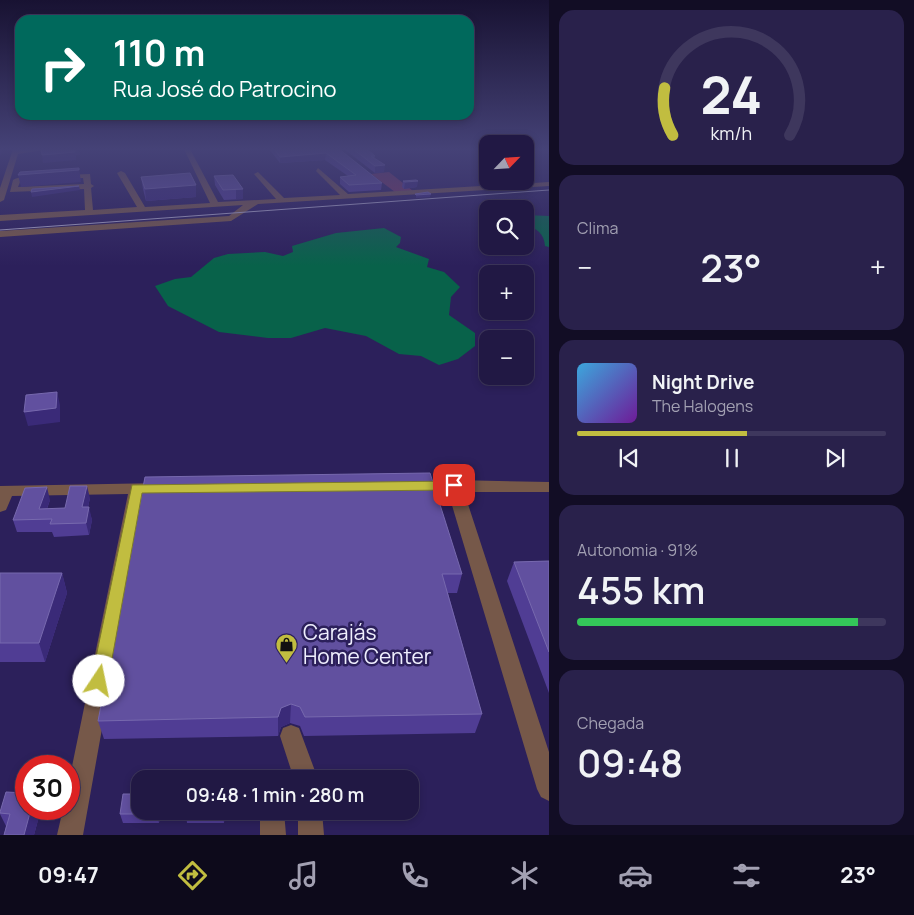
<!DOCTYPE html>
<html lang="pt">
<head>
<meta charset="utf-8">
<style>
  body { margin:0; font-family:Manrope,sans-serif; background:#29214b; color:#f1f3f6; height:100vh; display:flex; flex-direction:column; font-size:19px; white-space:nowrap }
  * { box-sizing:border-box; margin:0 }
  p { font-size:16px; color:#a2a0b2 }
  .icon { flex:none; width:28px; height:28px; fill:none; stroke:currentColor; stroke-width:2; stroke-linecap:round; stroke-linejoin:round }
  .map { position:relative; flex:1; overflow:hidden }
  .panel { display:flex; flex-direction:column; gap:10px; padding:10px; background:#120d25; width:365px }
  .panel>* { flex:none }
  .hud { position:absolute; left:15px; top:15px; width:459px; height:105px; border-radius:15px; box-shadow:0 2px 8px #0003,0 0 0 1px #3e375d; background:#00695c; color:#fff; overflow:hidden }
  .needle { width:32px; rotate:65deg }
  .buttons { position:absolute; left:479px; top:135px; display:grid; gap:10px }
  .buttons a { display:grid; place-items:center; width:55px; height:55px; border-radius:10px; background:#211844; box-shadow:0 2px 8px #0003,0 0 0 1px #3e375d; font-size:25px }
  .speed { position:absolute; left:15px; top:755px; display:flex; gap:10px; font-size:25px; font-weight:700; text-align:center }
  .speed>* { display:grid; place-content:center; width:65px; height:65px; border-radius:50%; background:#211844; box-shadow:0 2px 8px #0003,0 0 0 1px #3e375d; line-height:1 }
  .speed .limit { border:8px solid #d22; background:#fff; color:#111 }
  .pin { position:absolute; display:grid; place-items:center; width:42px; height:42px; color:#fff; margin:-21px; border-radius:10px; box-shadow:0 2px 8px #0006 }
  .me { position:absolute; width:55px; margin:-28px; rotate:11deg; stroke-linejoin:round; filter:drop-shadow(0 0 4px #0008) }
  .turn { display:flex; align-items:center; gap:18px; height:105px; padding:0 15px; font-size:22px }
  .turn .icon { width:65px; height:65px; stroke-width:2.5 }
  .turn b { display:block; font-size:35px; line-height:42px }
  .big { font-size:38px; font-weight:600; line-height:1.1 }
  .panel .widget { flex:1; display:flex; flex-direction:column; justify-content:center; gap:8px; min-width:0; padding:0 18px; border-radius:15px; background:#29214b }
  .panel .dial { align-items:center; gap:0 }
  .dial svg { height:130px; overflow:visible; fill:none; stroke:#3e375d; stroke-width:7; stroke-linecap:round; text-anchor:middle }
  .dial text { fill:#f1f3f6; stroke:none }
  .song { display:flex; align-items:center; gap:15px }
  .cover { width:60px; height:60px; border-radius:8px; background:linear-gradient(135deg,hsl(200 70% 55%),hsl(280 70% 35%)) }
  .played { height:5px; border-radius:2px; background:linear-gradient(90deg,#c1bd40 55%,#3e375d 55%) }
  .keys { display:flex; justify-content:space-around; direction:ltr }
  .heat { display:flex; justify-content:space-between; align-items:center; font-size:28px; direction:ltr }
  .charge { height:8px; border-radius:4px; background:linear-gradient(90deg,#34c759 91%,#3e375d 0) }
  .trip { position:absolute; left:131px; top:770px; width:288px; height:50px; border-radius:15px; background:#211844; box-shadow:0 2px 8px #0003,0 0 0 1px #3e375d; font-weight:600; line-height:50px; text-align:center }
  .dock { display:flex; height:80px; justify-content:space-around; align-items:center; background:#0d0a1b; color:#a2a0b2 }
  .dock .icon { width:35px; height:35px }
  .dock .active { color:#c1bd40 }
  .dock b { font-size:22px; color:#f1f3f6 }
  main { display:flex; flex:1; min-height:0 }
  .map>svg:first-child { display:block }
</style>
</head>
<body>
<main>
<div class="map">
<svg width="549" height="835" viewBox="0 0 549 835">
  <rect width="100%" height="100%" fill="#2c205b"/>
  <path fill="#78365b" d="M 389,172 L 413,191 L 395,192 L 371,174 Z"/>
  <path fill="#08624a" d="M 525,215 L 549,216 L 549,247 L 545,246 C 544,233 537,229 525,224 Z
    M 384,228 L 401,237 L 400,243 L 396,247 L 429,259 L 427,267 L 444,272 L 460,287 L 451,297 L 449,315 L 475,333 L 475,346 L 458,359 L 439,365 L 421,356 L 399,354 L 366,336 L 325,328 L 291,338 L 268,338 L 219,332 L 168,306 L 155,286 L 175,279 L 191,277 L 214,258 L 228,254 L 265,252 L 283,256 L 293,252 L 292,246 L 336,233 Z"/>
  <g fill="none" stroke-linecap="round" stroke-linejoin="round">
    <path fill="#765849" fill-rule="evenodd" d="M 13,149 L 49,149 L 18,154 L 4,200 L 0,202 L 0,188 Z
      M 184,149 L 190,149 L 218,202 L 276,199 L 254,174 L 258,172 L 284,198 L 340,195 L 316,171 L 318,168 L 348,194 L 549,182 L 549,186 L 258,204 L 231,221 L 0,237 L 0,231 L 229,216 L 243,205 L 0,221 L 0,215 L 85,210 L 84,189 L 10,192 L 13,180 C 19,176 34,175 40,179 L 20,182 L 18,187 L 84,184 L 83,178 L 63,179 L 59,177 L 63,175 L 90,174 L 91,184 L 94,186 L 91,188 L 93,210 L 137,207 L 117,173 L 121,171 L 125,173 L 145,207 L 210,203 Z
      M 454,480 L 549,482 L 549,492 L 464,492 L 549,752 L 549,801 L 541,797 L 537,789 L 448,492 L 409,490 L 407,486 L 409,482 L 415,481 Z
      M 161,483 L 167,484 L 169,488 L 167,492 L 144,494 L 83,835 L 57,835 L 63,809 L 69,809 L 69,781 L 128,494 L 12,496 L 6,510 L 0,512 L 0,486 Z
      M 291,725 L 299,728 L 318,779 L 294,779 L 280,736 L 283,728 Z
      M 260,811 L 284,811 L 286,835 L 260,835 Z
      M 298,811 L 322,811 L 324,835 L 298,835 Z"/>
    <path stroke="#a8a4c3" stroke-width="1" d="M 0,230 L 549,190"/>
  </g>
  <path fill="#503d94" d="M 269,149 L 339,149 L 382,183 L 381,190 L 349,192 L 340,184 L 340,177 L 348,176 L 325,160 L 280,163 Z
    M 344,149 L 367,149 L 375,156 L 374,159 L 384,172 L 375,173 Z
    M 214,176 L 243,189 L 243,199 L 224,200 L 215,185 Z
    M 141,177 L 196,197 L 146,201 L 143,189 Z
    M 403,181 L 417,187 L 404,189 L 402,187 Z
    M 145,477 L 462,574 L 457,593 L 448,593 L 482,714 L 475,733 L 304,736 L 300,726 L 290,723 L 281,727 L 278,736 L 104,739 L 98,721 Z
    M 90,498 L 88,507 L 92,520 L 89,535 L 54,537 L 52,532 L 17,532 L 13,520 L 50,500 L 47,509 L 65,508 Z
    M 549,561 L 549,693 L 507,581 L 514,562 Z
    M 0,573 L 62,573 L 67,593 L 45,662 L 0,662 Z
    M 41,809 L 34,835 L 4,835 L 6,826 L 0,814 L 0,812 Z
    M 140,811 L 161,811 L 159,823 L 123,823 L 120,814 Z
    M 225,811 L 224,823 L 187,823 L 186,814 Z"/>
  <path fill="#3a2a78" d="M 0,149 L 3,149 L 1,155 L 0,155 Z
    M 75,149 L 79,149 L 80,155 L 76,155 L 76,160 L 43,163 L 42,155 Z
    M 326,153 L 325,160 L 280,163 L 280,157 Z
    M 385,165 L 384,172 L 375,173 L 375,166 Z
    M 79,168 L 81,182 L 21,187 L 18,175 Z
    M 418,181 L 417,187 L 404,189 L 405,182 Z
    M 196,185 L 196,197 L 146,201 L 145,189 Z
    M 79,186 L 80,190 L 32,197 L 31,192 Z
    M 243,189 L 243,199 L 236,199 L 236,190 Z
    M 431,194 L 430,197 L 416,198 L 416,195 Z
    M 57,392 L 60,405 L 60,422 L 28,426 L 24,412 Z
    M 87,486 L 90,498 L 85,520 L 82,507 Z
    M 47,487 L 50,500 L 43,519 L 39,509 Z
    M 89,507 L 92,520 L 89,535 L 86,523 Z
    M 62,573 L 67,593 L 45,662 L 39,643 Z
    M 291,704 L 290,723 L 281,727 L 278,736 L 278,717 L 281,708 Z
    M 31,809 L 41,809 L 34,835 L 24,835 Z
    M 157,811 L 161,811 L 159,823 L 157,814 Z
    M 223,811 L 225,811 L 224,823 L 223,814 Z"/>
  <path fill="#61509f" stroke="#7769ae" d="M 41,149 L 75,149 L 75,152 L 42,155 Z
    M 274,149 L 339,149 L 382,183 L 349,185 L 340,177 L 356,175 L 326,153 L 280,157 Z
    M 353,149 L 367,149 L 375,156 L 371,156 L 385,165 L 375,166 Z
    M 79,168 L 79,170 L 18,175 L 20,172 Z
    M 190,173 L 196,185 L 145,189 L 141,177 Z
    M 233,175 L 243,189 L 223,190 L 214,176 Z
    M 416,180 L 418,181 L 405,182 L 403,181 Z
    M 79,186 L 31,192 L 32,189 Z
    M 428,192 L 431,194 L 416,195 L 415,194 Z
    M 57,392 L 56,408 L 24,412 L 26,395 Z
    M 430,473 L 462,574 L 442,574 L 482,714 L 305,717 L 300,707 L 291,704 L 281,708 L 278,717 L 98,721 L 145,477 Z
    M 70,486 L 87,486 L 82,507 L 89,507 L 86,523 L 50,524 L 52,519 L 13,520 L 25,488 L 47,487 L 39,509 L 65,508 Z
    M 549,561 L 549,652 L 514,562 Z
    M 0,573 L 62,573 L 39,643 L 0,643 Z
    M 49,761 L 63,761 L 61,766 L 48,766 Z
    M 6,792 L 26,793 L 26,809 L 31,809 L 24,835 L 4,835 L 10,814 L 0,813 L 0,812 Z
    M 123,794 L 140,794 L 140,811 L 157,811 L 157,814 L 120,814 Z
    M 186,811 L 223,811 L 223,814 L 186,814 Z"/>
  <linearGradient id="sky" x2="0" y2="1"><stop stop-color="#181232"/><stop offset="0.56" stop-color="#454277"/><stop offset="1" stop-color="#454277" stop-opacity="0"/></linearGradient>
  <rect width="549" height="266" fill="url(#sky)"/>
  <path fill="#c1bd40" stroke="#7d7b2a" d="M 454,481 L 461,485 L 454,490 L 142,493 L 108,681 L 105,687 L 99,689 L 93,687 L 91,681 L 132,485 Z"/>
  <defs>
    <symbol id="shop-pin" viewBox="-11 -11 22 30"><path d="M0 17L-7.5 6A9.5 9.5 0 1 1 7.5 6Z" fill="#c1bd40" stroke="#2c205b"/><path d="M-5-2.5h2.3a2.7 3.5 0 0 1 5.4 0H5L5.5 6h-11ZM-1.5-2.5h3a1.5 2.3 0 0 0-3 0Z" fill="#111"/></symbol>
  </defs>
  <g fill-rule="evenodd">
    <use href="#shop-pin" x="274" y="632" width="25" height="34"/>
  </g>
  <g text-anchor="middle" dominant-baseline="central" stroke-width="5" stroke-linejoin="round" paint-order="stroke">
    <g font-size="21" fill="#efeffe" stroke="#2c205b" text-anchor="start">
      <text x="303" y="632">Carajás<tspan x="303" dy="24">Home Center</tspan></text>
    </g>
  </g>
</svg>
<div class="buttons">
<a><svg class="needle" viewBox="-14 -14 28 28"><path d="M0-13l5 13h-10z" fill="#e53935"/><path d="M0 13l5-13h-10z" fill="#a2a0b2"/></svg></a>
<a><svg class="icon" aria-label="search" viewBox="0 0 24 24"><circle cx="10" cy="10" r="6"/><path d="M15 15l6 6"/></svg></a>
<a>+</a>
<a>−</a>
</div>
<div class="speed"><div class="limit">30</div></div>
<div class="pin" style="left:454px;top:485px;background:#d93025"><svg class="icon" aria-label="arrive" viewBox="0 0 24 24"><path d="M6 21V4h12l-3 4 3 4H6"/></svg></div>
<svg class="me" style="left:99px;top:681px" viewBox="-20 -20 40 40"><circle r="19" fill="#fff"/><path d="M0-13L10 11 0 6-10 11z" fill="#c1bd40"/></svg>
<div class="trip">09:48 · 1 min · 280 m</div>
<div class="hud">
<div class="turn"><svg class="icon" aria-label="right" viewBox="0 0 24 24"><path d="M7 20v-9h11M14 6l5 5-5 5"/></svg><div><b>110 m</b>Rua José do Patrocino</div></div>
</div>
</div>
<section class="panel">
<div class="widget dial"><svg viewBox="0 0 100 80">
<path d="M14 69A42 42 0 1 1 86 69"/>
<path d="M14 69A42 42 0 0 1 9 40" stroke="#c1bd40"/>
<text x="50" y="56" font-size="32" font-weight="700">24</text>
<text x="50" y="72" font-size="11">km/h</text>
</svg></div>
<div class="widget"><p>Clima</p>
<div class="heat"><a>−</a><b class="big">23°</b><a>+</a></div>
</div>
<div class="widget">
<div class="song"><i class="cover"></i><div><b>Night Drive</b><p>The Halogens</p></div></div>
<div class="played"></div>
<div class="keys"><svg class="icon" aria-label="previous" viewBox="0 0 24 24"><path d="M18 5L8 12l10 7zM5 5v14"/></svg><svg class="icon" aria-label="pause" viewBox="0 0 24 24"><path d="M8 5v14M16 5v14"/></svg><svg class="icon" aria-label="next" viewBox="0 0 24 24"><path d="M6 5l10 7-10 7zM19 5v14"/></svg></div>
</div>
<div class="widget"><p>Autonomia · 91%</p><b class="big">455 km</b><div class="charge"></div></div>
<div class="widget"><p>Chegada</p><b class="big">09:48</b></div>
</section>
</main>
<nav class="dock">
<b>09:47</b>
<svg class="icon active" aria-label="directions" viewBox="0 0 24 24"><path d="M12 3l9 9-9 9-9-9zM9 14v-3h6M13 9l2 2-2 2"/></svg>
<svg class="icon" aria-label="music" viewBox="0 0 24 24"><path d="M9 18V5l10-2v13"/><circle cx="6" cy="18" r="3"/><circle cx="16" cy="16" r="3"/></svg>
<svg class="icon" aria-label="phone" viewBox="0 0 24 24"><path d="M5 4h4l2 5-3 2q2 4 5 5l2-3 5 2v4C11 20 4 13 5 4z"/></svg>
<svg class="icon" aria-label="climate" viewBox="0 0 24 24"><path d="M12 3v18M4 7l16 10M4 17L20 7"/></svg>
<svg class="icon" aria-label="car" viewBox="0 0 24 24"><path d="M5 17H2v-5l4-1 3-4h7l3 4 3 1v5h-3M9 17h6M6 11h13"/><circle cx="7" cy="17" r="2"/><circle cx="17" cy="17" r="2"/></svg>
<svg class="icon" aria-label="filters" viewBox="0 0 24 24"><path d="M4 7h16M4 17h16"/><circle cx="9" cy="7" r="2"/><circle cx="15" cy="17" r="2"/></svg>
<b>23°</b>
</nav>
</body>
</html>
